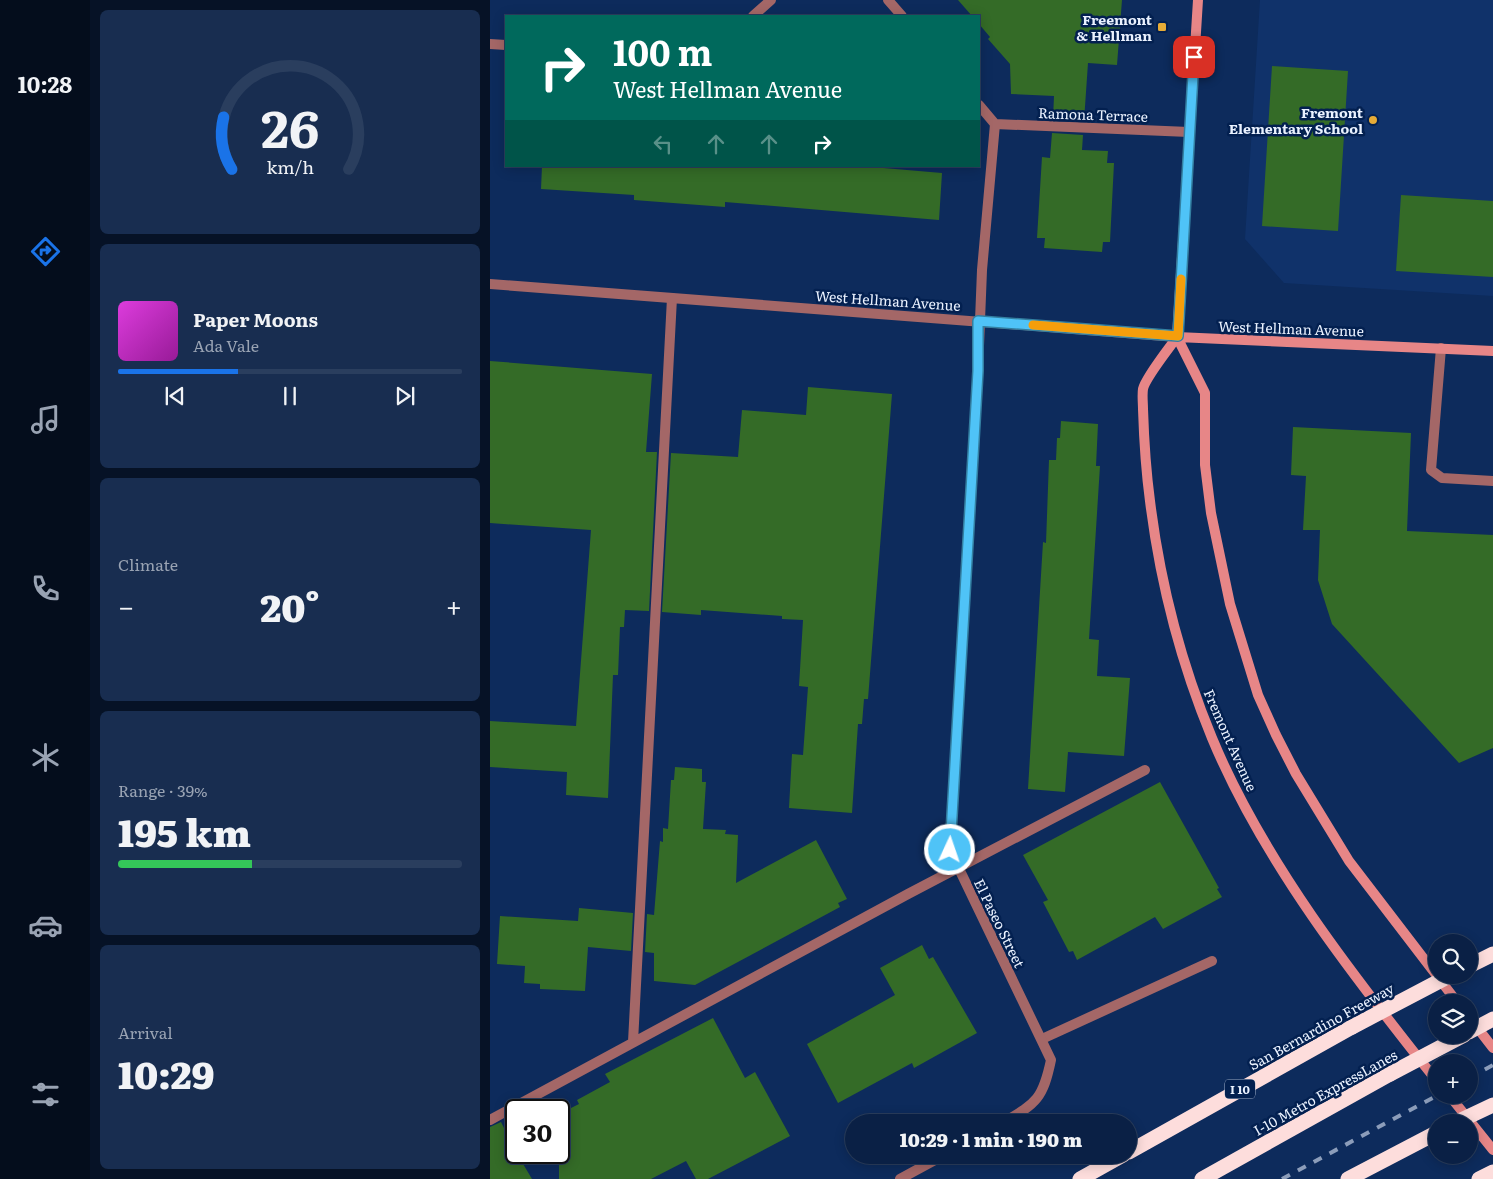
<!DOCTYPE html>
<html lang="en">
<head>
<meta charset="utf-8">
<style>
  body { margin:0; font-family:Literata,serif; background:#182d50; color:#f1f3f6; height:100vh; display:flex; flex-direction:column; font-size:19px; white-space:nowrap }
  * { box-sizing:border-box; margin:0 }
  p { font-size:16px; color:#99a3b3 }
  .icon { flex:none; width:28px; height:28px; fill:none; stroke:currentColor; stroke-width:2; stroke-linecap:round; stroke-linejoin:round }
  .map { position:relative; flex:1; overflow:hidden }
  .drawer { display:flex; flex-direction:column; gap:10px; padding:10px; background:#061226; width:400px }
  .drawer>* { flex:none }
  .top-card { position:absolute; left:15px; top:15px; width:475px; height:152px; border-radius:0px; box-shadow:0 2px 12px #0003,0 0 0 1px #2a3e5e; background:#00695c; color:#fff; overflow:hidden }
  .fabs { position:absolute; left:938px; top:934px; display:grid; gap:10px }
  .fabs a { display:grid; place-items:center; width:50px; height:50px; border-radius:50%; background:#0a2045; box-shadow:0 2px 12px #0003,0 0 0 1px #2a3e5e; font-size:25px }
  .speed { position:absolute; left:15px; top:1099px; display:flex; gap:10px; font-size:25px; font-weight:700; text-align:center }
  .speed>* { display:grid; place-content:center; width:65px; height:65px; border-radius:50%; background:#0a2045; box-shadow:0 2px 12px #0003,0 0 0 1px #2a3e5e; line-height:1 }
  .speed .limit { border:2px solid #111; border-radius:8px; background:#fff; color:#111 }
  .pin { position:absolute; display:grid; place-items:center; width:42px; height:42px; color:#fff; margin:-21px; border-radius:10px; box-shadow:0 2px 8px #0006 }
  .me { position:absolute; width:55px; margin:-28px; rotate:3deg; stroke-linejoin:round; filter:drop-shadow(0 0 4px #0008) }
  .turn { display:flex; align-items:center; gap:18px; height:105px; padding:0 25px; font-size:22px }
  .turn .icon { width:65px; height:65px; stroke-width:2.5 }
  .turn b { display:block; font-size:35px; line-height:42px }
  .lanes { display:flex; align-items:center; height:48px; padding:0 25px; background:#0003; justify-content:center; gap:25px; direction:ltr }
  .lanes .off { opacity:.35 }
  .big { font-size:38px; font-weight:800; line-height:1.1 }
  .drawer .tile { flex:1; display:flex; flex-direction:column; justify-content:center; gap:8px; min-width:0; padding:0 18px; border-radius:8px; background:#182d50 }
  .drawer .dial { align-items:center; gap:0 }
  .dial svg { height:130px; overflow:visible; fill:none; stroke:#2a3e5e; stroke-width:7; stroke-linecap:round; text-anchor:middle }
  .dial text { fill:#f1f3f6; stroke:none }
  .song { display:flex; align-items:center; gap:15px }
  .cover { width:60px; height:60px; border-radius:8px; background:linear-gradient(135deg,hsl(300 70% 55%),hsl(300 70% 35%)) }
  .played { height:5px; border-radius:2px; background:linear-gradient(90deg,#1a73e8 35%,#2a3e5e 35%) }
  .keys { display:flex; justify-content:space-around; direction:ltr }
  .heat { display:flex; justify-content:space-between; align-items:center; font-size:28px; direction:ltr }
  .charge { height:8px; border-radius:4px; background:linear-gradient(90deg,#34c759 39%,#2a3e5e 0) }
  .trip { position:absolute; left:355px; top:1114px; width:292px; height:50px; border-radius:25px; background:#0a2045; box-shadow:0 2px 12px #0003,0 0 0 1px #2a3e5e; font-weight:800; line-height:50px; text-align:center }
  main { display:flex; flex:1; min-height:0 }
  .tab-bar { display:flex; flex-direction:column; width:90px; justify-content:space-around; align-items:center; background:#040d1c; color:#99a3b3 }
  .tab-bar .icon { width:35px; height:35px }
  .tab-bar .on { color:#1a73e8 }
  .tab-bar b { font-size:22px; color:#f1f3f6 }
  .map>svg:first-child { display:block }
</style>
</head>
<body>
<main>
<nav class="tab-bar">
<b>10:28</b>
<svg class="icon on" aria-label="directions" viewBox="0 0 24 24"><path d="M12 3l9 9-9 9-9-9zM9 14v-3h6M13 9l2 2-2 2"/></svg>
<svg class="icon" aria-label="music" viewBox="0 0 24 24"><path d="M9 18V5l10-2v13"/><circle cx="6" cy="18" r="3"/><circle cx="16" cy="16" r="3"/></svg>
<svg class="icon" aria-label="phone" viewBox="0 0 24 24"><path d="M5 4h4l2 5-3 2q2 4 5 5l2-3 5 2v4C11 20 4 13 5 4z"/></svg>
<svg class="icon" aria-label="climate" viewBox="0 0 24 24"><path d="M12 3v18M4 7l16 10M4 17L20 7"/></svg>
<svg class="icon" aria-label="car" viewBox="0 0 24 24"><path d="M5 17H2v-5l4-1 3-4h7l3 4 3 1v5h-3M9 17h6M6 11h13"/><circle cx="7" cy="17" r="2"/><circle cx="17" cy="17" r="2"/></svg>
<svg class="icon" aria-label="filters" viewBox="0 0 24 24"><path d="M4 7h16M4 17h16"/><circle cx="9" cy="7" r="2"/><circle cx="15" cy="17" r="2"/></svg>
</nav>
<section class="drawer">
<div class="tile dial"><svg viewBox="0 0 100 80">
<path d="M14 69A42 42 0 1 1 86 69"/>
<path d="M14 69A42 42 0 0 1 9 37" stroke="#1a73e8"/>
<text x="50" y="56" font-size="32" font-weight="700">26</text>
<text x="50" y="72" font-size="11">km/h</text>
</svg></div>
<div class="tile">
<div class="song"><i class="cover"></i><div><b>Paper Moons</b><p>Ada Vale</p></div></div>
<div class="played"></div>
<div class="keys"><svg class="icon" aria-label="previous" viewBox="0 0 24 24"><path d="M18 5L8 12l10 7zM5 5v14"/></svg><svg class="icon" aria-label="pause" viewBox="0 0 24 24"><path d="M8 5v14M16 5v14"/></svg><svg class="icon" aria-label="next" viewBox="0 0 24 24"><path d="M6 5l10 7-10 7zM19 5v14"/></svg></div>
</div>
<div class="tile"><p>Climate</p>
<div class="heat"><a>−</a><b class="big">20°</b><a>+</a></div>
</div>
<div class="tile"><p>Range · 39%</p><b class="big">195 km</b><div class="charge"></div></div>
<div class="tile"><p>Arrival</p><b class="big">10:29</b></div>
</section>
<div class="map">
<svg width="1003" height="1179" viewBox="0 0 1003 1179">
  <rect width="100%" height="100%" fill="#0d2b5c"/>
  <path fill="#10326a" d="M 770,0 L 1003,0 L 1003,296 L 794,283 L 755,239 Z"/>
  <path fill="#346b27" d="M 468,0 L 632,0 L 627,65 L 598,63 L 594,121 L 563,119 L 564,96 L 521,94 L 520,64 L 498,39 L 500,37 L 489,24 L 489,16 L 482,16 Z
    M 782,66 L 858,71 L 848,231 L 772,226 Z
    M 562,133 L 593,135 L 592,150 L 618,151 L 617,163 L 624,163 L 620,242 L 613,242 L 612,252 L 554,248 L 555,238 L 547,238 L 552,157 L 560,158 Z
    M 52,166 L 370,166 L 452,173 L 449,220 L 235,202 L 235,207 L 144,200 L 144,195 L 51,189 Z
    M 911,195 L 1003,201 L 1003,277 L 906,271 Z
    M 0,361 L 162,374 L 156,452 L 167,452 L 159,611 L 135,610 L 134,627 L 130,627 L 128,675 L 123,675 L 118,798 L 76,795 L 77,772 L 0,767 L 0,721 L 86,726 L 101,530 L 0,523 Z
    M 318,387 L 402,394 L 378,699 L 374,699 L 372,724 L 368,724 L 362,813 L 299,808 L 302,754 L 313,755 L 318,687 L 309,686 L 313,620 L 292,619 L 292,616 L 211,610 L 211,615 L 172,612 L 181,453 L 248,457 L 252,410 L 316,415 Z
    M 571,421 L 608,424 L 606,466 L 610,466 L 599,639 L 609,640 L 607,676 L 640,678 L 634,756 L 578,752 L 575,792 L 538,789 L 553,542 L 556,543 L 559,460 L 566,460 L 567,438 L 570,438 Z
    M 803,427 L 921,433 L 917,531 L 1003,535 L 1003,748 L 969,763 L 842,624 L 828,580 L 830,530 L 813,530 L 816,476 L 801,475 Z
    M 185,767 L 212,769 L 212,782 L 216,782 L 213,829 L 236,830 L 235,834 L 248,835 L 246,883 L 326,840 L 357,899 L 348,903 L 350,907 L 205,985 L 164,981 L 164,953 L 155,952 L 157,914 L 164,915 L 170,841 L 173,842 L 173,828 L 178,829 L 181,780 L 184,780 Z
    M 670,782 L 729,888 L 727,889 L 732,897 L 673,929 L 665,917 L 587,960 L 583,951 L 579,952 L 553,902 L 558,900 L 533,855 Z
    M 89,908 L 143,913 L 141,951 L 98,947 L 95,991 L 50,989 L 50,984 L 34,983 L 35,966 L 7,964 L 10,916 L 88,921 Z
    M 432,945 L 439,959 L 443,957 L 487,1033 L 424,1068 L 422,1063 L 348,1103 L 317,1044 L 405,995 L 390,968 Z
    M 223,1018 L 255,1078 L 265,1072 L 300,1136 L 218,1179 L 206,1179 L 196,1161 L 161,1179 L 69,1179 L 69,1114 L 89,1104 L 87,1100 L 120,1082 L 115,1074 Z
    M 11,1122 L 26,1152 L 42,1179 L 0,1179 L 0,1127 Z"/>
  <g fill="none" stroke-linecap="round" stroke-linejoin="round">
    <path stroke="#a46767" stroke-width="10" d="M 263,16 L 281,0
      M 0,44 L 16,45
      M 951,348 L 941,470 L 952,478 L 1003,481
      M 552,1039 L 722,961
      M 143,1042 L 182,298
      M 0,1120 L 418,894 L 655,770"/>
    <path stroke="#a46767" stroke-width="10" d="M 398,0 L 412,16
      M 489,105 L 505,124 L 699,132
      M 505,124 L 492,270 L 488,371 L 460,850 L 561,1060 C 553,1098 547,1103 514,1122
      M 410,1179 L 454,1155"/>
    <path stroke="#a46767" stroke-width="10" d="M 0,284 L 687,337"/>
    <path stroke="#e78687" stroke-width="10" d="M 708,0 L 687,337 L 715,393 L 715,465 L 721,513 L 740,604 L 768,695 L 786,735 L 806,774 L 859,861 L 967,1002
      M 687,337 C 680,347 655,378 653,389 C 652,395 653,403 653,409 C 654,440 656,471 660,501 C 670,582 691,663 722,738 C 773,861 864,977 946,1080
      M 687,337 L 1003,351
      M 979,1017 L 1003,1048
      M 959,1095 L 1003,1150"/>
    <path stroke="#fddddc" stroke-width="15" d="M 979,966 L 1003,954
      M 639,1152 L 862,1027
      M 590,1179 L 633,1155
      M 712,1179 L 900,1074
      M 858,1179 L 946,1133
      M 989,1179 L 1003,1172"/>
    <path stroke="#8c9dba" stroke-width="4" stroke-dasharray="9 9" stroke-linecap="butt" d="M 979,1078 L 1003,1065
      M 792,1179 L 948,1095"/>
    <path stroke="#fddddc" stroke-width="15" d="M 862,1027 L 961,975
      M 979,1032 L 1003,1019
      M 900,1074 L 974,1035
      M 967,1122 L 1003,1105"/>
  </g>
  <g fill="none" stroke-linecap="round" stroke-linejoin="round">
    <defs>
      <path id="route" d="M 460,850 L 488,371 L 488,321 L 688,336 L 704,57"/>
    </defs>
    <use href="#route" stroke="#337fa1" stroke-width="12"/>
    <use href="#route" stroke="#4fc3f7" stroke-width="9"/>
    <path stroke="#f59e0b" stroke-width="9" d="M 543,325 L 688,336 L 691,279"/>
  </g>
  <g fill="#e7ac37" stroke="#032050" stroke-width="2">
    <rect x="667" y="22" width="10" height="10" rx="2.5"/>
    <circle cx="883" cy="120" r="5"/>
  </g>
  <g text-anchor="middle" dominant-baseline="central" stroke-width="5" stroke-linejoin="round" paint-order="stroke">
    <rect fill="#032050" stroke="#a5b3ca" stroke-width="1" x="735" y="1079.5" width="30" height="19" rx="4"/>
    <g font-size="12" font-weight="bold" fill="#eaf2ff">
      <text x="750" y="1089">I 10</text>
    </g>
    <g font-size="14" font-weight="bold" fill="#eaf2ff" stroke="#032050" text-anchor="end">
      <text x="662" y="19">Freemont<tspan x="662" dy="16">&amp; Hellman</tspan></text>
      <text x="873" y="112">Fremont<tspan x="873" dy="16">Elementary School</tspan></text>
    </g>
    <g font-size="14" fill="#eaf2ff" stroke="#032050">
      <text transform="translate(603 114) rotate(2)">Ramona Terrace</text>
      <text transform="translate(398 300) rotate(4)">West Hellman Avenue</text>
      <text transform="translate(801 328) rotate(2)">West Hellman Avenue</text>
      <text transform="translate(741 740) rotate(66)">Fremont Avenue</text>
      <text transform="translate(510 923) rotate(64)">El Paseo Street</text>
      <text transform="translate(831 1026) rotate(-29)">San Bernardino Freeway</text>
      <text transform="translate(835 1092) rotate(-29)">I-10 Metro ExpressLanes</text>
    </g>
  </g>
</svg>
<div class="fabs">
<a><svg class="icon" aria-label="search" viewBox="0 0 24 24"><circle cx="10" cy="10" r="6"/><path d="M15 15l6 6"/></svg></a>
<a><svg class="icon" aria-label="layers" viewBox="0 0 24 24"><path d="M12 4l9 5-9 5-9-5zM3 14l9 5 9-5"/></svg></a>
<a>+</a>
<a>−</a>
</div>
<div class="speed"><div class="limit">30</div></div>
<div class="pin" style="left:704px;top:57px;background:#d93025"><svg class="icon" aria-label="arrive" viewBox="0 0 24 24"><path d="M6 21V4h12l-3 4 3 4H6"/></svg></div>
<svg class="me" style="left:460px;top:850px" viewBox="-20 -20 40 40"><circle r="17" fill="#4fc3f7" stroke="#fff" stroke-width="3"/><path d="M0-11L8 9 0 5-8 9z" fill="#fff"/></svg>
<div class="trip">10:29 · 1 min · 190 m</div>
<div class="top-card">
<div class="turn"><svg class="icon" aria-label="right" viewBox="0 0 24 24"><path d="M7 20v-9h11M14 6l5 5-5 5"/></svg><div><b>100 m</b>West Hellman Avenue</div></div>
<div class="lanes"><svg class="icon off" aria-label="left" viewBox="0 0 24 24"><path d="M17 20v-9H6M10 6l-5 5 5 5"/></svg><svg class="icon off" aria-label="ahead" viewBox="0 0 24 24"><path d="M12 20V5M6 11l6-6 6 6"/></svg><svg class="icon off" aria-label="ahead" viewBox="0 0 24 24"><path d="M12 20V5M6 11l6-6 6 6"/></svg><svg class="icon" aria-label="right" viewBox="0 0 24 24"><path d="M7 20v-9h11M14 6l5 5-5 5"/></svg></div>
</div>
</div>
</main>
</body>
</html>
